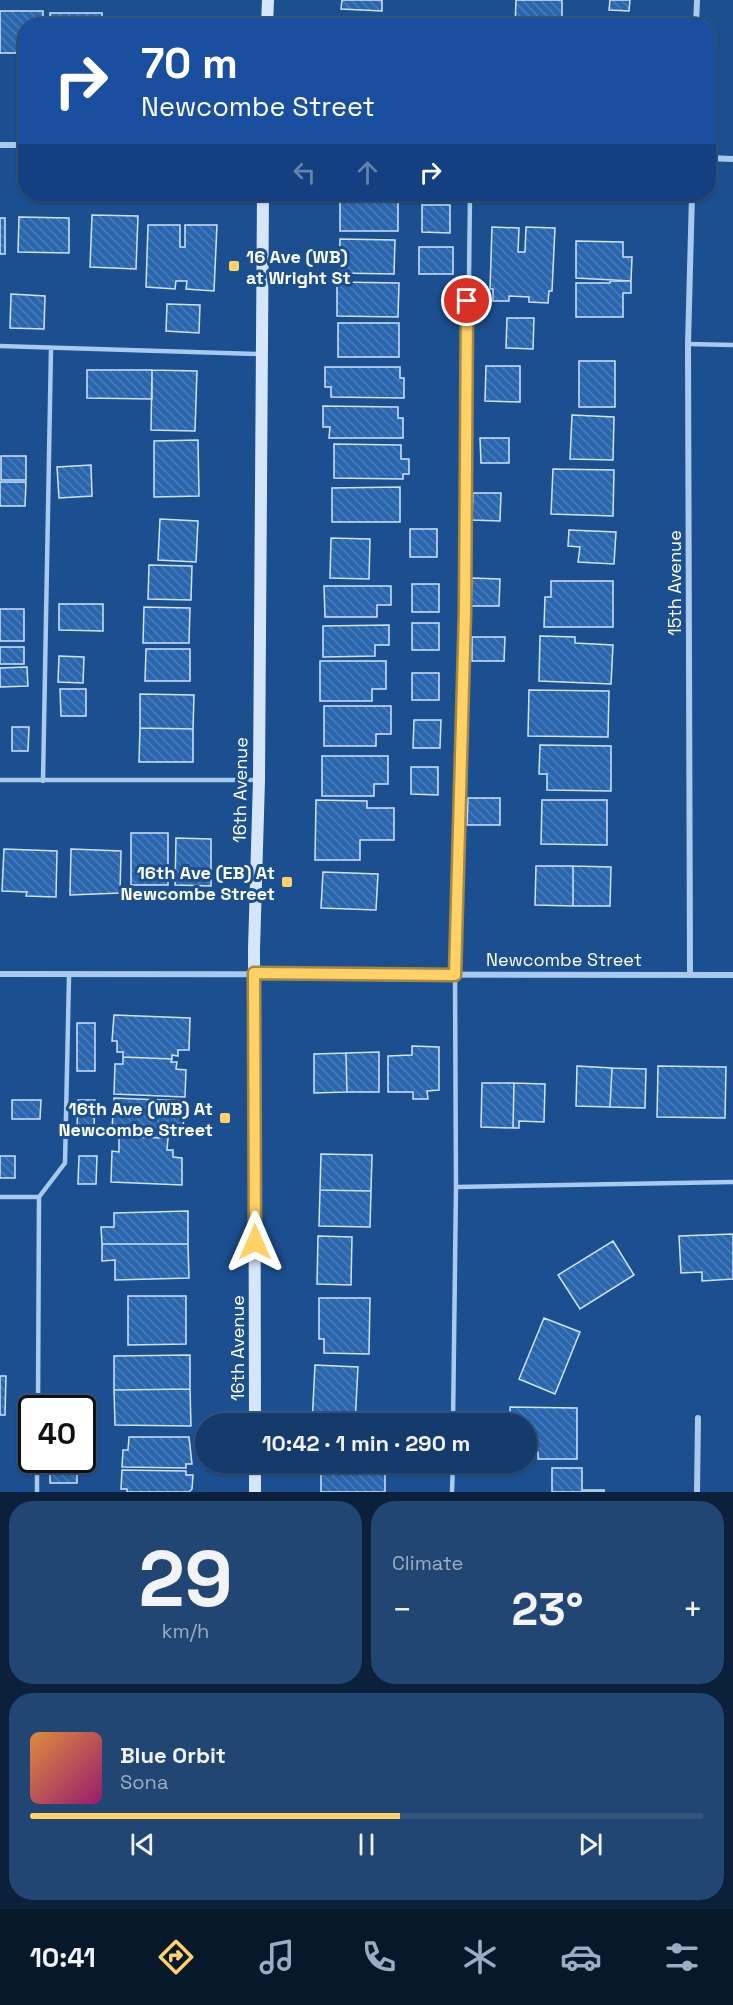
<!DOCTYPE html>
<html lang="en">
<head>
<meta charset="utf-8">
<style>
  body { margin:0; font-family:"Space Grotesk",sans-serif; background:#214673; color:#f1f3f6; height:100vh; display:flex; flex-direction:column; font-size:22px; white-space:nowrap }
  * { box-sizing:border-box; margin:0 }
  p { font-size:20px; color:#9dadc1 }
  .icon { flex:none; width:33px; height:33px; fill:none; stroke:currentColor; stroke-width:2; stroke-linecap:round; stroke-linejoin:round }
  .map { position:relative; height:1492px; overflow:hidden }
  .panel { display:flex; flex-direction:column; gap:9px; padding:9px; background:#0b203b; flex:1 }
  .panel>* { flex:none }
  .guide { position:absolute; left:18px; top:18px; width:698px; height:183px; border-radius:24px; box-shadow:0 2px 4px #0004,0 0 0 2px #33557e; background:#1a4fa0; color:#fff; overflow:hidden }
  .speed { position:absolute; left:18px; top:1395px; display:flex; gap:12px; font-size:30px; font-weight:700; text-align:center }
  .speed>* { display:grid; place-content:center; width:78px; height:78px; border-radius:50%; background:#143b6b; box-shadow:0 2px 4px #0004,0 0 0 2px #33557e; line-height:1 }
  .speed .limit { border:3px solid #111; border-radius:9px; background:#fff; color:#111 }
  .pin { position:absolute; display:grid; place-items:center; width:51px; height:51px; color:#fff; margin:-26px; border:3px solid #fff; border-radius:50%; box-shadow:0 2px 6px #0007 }
  .me { position:absolute; width:66px; margin:-33px; rotate:0deg; stroke-linejoin:round; filter:drop-shadow(0 0 4px #0008) }
  .turn { display:flex; align-items:center; gap:21px; height:126px; padding:0 24px; font-size:27px }
  .turn .icon { width:78px; height:78px; stroke-width:2.5 }
  .turn b { display:block; font-size:42px; line-height:51px }
  .lanes { display:flex; align-items:center; height:57px; padding:0 24px; background:#0003; justify-content:center; gap:30px; direction:ltr }
  .lanes .off { opacity:.35 }
  .big { font-size:45px; font-weight:700; line-height:1.1 }
  .panel .card { flex:1; display:flex; flex-direction:column; justify-content:center; gap:9px; min-width:0; padding:0 21px; border-radius:24px; background:#214673 }
  .panel .dial { align-items:center; gap:0 }
  .dial b { font-size:78px; line-height:1 }
  .song { display:flex; align-items:center; gap:18px }
  .cover { width:72px; height:72px; border-radius:9px; background:linear-gradient(135deg,hsl(30 70% 55%),hsl(320 70% 35%)) }
  .played { height:6px; border-radius:3px; background:linear-gradient(90deg,#ffd166 55%,#33557e 55%) }
  .keys { display:flex; justify-content:space-around; direction:ltr }
  .heat { display:flex; justify-content:space-between; align-items:center; font-size:33px; direction:ltr }
  .panel .tiles { flex:1; display:grid; gap:9px; grid-template-columns:1fr 1fr }
  .card:last-child { grid-column:span 2 }
  .trip { position:absolute; left:195px; top:1413px; width:342px; height:60px; border-radius:30px; background:#143b6b; box-shadow:0 2px 4px #0004,0 0 0 2px #33557e; font-weight:700; line-height:60px; text-align:center }
  .dock { display:flex; height:96px; justify-content:space-around; align-items:center; background:#08182b; color:#9dadc1 }
  .dock .icon { width:42px; height:42px }
  .dock .current { color:#ffd166 }
  .dock b { font-size:27px; color:#f1f3f6 }
  .map>svg:first-child { display:block }
</style>
</head>
<body>
<div class="map">
<svg width="733" height="1492" viewBox="0 0 733 1492">
  <defs>
    <pattern id="building-back-hatch" width="6" height="6" patternUnits="userSpaceOnUse" patternTransform="scale(1.5)"><rect width="6" height="6" fill="#2a66ad"/><path d="M-1 5l2 2M0 0l6 6M5-1l2 2" fill="none" stroke="#4a7db9"/></pattern>
  </defs>
  <rect width="100%" height="100%" fill="#1b4f8f"/>
  <path fill="url(#building-back-hatch)" stroke="#cfe3fa" stroke-width="1.5" d="M 342,0 L 382,0 L 382,11 L 341,9 Z
    M 516,0 L 562,0 L 562,26 L 515,26 Z
    M 610,0 L 630,0 L 629,11 L 609,10 Z
    M 0,11 L 43,11 L 43,26 L 26,26 L 26,53 L 0,53 Z
    M 50,13 L 102,13 L 102,26 L 50,26 Z
    M 217,17 L 217,26 L 176,26 L 176,18 Z
    M 118,20 L 163,23 L 163,26 L 118,26 Z
    M 464,20 L 491,22 L 490,26 L 463,26 Z
    M 340,198 L 398,198 L 398,231 L 340,231 Z
    M 422,205 L 450,205 L 450,233 L 422,232 Z
    M 92,215 L 138,216 L 136,269 L 90,267 Z
    M 19,217 L 69,218 L 69,253 L 18,252 Z
    M 0,218 L 5,218 L 5,254 L 0,254 Z
    M 148,225 L 180,225 L 180,247 L 185,247 L 185,225 L 217,225 L 214,291 L 186,289 L 187,281 L 176,281 L 175,289 L 146,287 Z
    M 492,227 L 519,228 L 518,252 L 525,252 L 526,227 L 555,228 L 552,291 L 549,291 L 548,303 L 529,302 L 529,297 L 509,296 L 509,301 L 493,301 L 493,289 L 490,289 Z
    M 340,239 L 395,240 L 394,274 L 339,273 Z
    M 576,241 L 623,242 L 623,257 L 632,257 L 631,281 L 576,278 Z
    M 419,247 L 453,247 L 453,274 L 419,274 Z
    M 610,281 L 631,281 L 631,293 L 623,293 L 623,317 L 576,317 L 576,283 L 610,283 Z
    M 337,282 L 399,283 L 398,317 L 337,316 Z
    M 11,294 L 45,296 L 44,329 L 10,328 Z
    M 167,304 L 200,305 L 199,333 L 166,331 Z
    M 507,318 L 534,318 L 533,349 L 506,348 Z
    M 338,323 L 399,323 L 399,357 L 338,357 Z
    M 579,361 L 615,361 L 615,407 L 579,407 Z
    M 486,366 L 520,366 L 520,402 L 485,401 Z
    M 325,367 L 400,367 L 400,378 L 404,378 L 404,398 L 331,397 L 331,387 L 325,387 Z
    M 87,370 L 152,370 L 152,399 L 87,398 Z
    M 152,370 L 197,371 L 195,431 L 151,430 Z
    M 323,406 L 398,407 L 398,418 L 403,418 L 403,438 L 329,438 L 330,427 L 323,427 Z
    M 572,415 L 614,417 L 613,460 L 570,459 Z
    M 480,438 L 509,438 L 509,463 L 481,463 Z
    M 198,440 L 199,496 L 154,497 L 154,441 Z
    M 334,444 L 401,445 L 401,459 L 409,459 L 409,474 L 403,474 L 403,479 L 334,478 Z
    M 1,456 L 26,456 L 26,480 L 1,480 Z
    M 91,465 L 92,496 L 59,498 L 57,467 Z
    M 553,469 L 614,470 L 613,516 L 551,514 Z
    M 0,482 L 26,482 L 25,506 L 0,506 Z
    M 400,487 L 400,522 L 332,522 L 332,488 Z
    M 473,493 L 501,493 L 500,521 L 472,520 Z
    M 160,519 L 198,521 L 196,562 L 158,560 Z
    M 410,529 L 437,529 L 437,557 L 410,557 Z
    M 569,530 L 616,532 L 614,564 L 578,562 L 580,547 L 568,546 Z
    M 331,538 L 370,539 L 369,579 L 330,578 Z
    M 149,565 L 192,566 L 191,600 L 148,599 Z
    M 472,578 L 500,579 L 499,606 L 471,606 Z
    M 551,581 L 613,581 L 613,627 L 544,627 L 545,597 L 551,597 Z
    M 412,584 L 439,584 L 439,612 L 412,612 Z
    M 324,586 L 391,586 L 391,605 L 377,605 L 377,617 L 325,617 Z
    M 59,604 L 103,604 L 103,631 L 59,630 Z
    M 144,607 L 190,608 L 189,643 L 143,643 Z
    M 0,609 L 24,609 L 24,641 L 0,641 Z
    M 412,623 L 439,623 L 439,650 L 412,650 Z
    M 389,625 L 389,645 L 375,645 L 375,656 L 323,657 L 323,626 Z
    M 540,636 L 575,637 L 575,643 L 613,645 L 611,684 L 539,681 Z
    M 472,637 L 505,637 L 504,661 L 472,661 Z
    M 0,647 L 24,647 L 24,664 L 0,664 Z
    M 146,649 L 190,649 L 190,681 L 145,681 Z
    M 59,656 L 84,657 L 83,683 L 58,682 Z
    M 320,661 L 386,661 L 386,689 L 372,689 L 372,701 L 320,701 Z
    M 27,667 L 28,686 L 0,687 L 0,668 Z
    M 412,673 L 439,673 L 439,700 L 412,700 Z
    M 60,689 L 86,689 L 86,716 L 61,716 Z
    M 529,690 L 609,691 L 608,737 L 528,736 Z
    M 140,694 L 194,695 L 193,729 L 140,728 Z
    M 324,706 L 391,706 L 391,734 L 376,734 L 376,746 L 324,746 Z
    M 414,720 L 441,720 L 440,748 L 413,748 Z
    M 12,727 L 29,727 L 28,751 L 12,751 Z
    M 140,728 L 193,729 L 193,762 L 139,762 Z
    M 540,745 L 611,746 L 611,791 L 547,790 L 547,774 L 539,774 Z
    M 322,756 L 388,756 L 388,784 L 374,784 L 374,796 L 322,796 Z
    M 411,767 L 438,767 L 438,795 L 411,794 Z
    M 468,798 L 500,798 L 500,825 L 467,825 Z
    M 316,800 L 367,801 L 367,808 L 394,808 L 394,840 L 360,840 L 360,860 L 315,860 Z
    M 542,800 L 607,800 L 607,845 L 541,844 Z
    M 131,833 L 168,833 L 168,885 L 131,885 Z
    M 176,838 L 211,839 L 211,886 L 175,885 Z
    M 4,849 L 57,851 L 56,897 L 26,896 L 27,892 L 2,891 Z
    M 71,849 L 121,851 L 120,893 L 70,895 Z
    M 536,866 L 573,866 L 573,906 L 535,905 Z
    M 573,866 L 611,867 L 610,906 L 573,906 Z
    M 323,872 L 378,874 L 376,910 L 321,908 Z
    M 114,1015 L 190,1018 L 189,1050 L 178,1050 L 178,1056 L 172,1055 L 172,1059 L 123,1057 L 123,1052 L 117,1052 L 117,1041 L 112,1041 Z
    M 77,1023 L 95,1023 L 95,1071 L 77,1071 Z
    M 412,1046 L 439,1047 L 439,1090 L 427,1091 L 428,1099 L 413,1099 L 413,1092 L 388,1092 L 388,1056 L 412,1055 Z
    M 379,1052 L 379,1092 L 347,1092 L 346,1053 Z
    M 346,1053 L 347,1092 L 314,1093 L 314,1054 Z
    M 123,1057 L 172,1059 L 171,1062 L 177,1062 L 176,1069 L 186,1070 L 185,1097 L 114,1094 L 115,1064 L 123,1064 Z
    M 577,1066 L 612,1068 L 610,1107 L 576,1106 Z
    M 658,1066 L 726,1067 L 725,1118 L 657,1117 Z
    M 612,1068 L 646,1069 L 645,1108 L 610,1107 Z
    M 482,1083 L 514,1083 L 513,1128 L 481,1127 Z
    M 514,1083 L 545,1084 L 544,1122 L 519,1121 L 519,1128 L 513,1128 Z
    M 114,1098 L 185,1101 L 183,1128 L 174,1128 L 173,1134 L 167,1134 L 168,1138 L 119,1137 L 120,1129 L 112,1129 Z
    M 12,1100 L 41,1100 L 40,1119 L 12,1119 Z
    M 78,1100 L 95,1100 L 94,1128 L 77,1128 Z
    M 119,1137 L 168,1138 L 167,1150 L 173,1150 L 173,1157 L 182,1158 L 182,1185 L 111,1182 L 112,1151 L 119,1152 Z
    M 321,1154 L 372,1155 L 371,1191 L 320,1190 Z
    M 0,1156 L 15,1156 L 15,1178 L 0,1178 Z
    M 79,1156 L 97,1156 L 96,1184 L 78,1184 Z
    M 320,1190 L 371,1191 L 370,1227 L 319,1226 Z
    M 188,1211 L 188,1244 L 102,1244 L 101,1227 L 114,1227 L 114,1213 Z
    M 733,1234 L 733,1279 L 702,1281 L 702,1272 L 681,1273 L 679,1236 Z
    M 318,1236 L 352,1237 L 351,1285 L 317,1284 Z
    M 613,1241 L 634,1275 L 580,1309 L 558,1275 Z
    M 102,1244 L 188,1244 L 189,1278 L 115,1280 L 115,1260 L 102,1261 Z
    M 128,1296 L 186,1296 L 186,1344 L 128,1345 Z
    M 319,1298 L 370,1298 L 369,1354 L 324,1353 L 324,1339 L 319,1339 Z
    M 544,1318 L 580,1332 L 555,1394 L 519,1379 Z
    M 190,1355 L 190,1389 L 114,1390 L 114,1356 Z
    M 315,1365 L 358,1367 L 355,1424 L 312,1424 Z
    M 0,1376 L 6,1376 L 5,1415 L 0,1415 Z
    M 190,1389 L 191,1426 L 115,1425 L 114,1390 Z
    M 510,1407 L 577,1408 L 577,1459 L 538,1459 L 538,1452 L 526,1452 L 526,1424 L 510,1424 Z
    M 129,1437 L 189,1437 L 192,1464 L 186,1464 L 186,1468 L 122,1467 L 123,1450 L 128,1450 Z
    M 50,1460 L 77,1460 L 77,1483 L 50,1483 Z
    M 321,1462 L 385,1462 L 385,1492 L 321,1492 Z
    M 552,1468 L 582,1468 L 582,1490 L 604,1490 L 604,1492 L 552,1492 Z
    M 122,1470 L 186,1471 L 186,1475 L 193,1475 L 192,1489 L 189,1492 L 127,1492 L 127,1489 L 121,1489 Z"/>
  <g fill="none" stroke-linecap="round" stroke-linejoin="round">
    <path stroke="#a9c9ee" stroke-width="4.5" d="M 688,344 L 733,345
      M 0,346 L 260,354
      M 0,780 L 259,780
      M 43,781 L 51,348
      M 456,1187 L 733,1182
      M 0,1197 L 39,1197 L 65,1163 L 69,976
      M 38,1408 L 39,1197
      M 453,1424 L 456,1187 L 455,975 L 465,612 L 470,194
      M 37,1492 L 37,1460
      M 452,1492 L 453,1462"/>
    <path stroke="#a9c9ee" stroke-width="6" d="M 696,26 L 697,0
      M 0,145 L 26,145
      M 708,158 L 733,159
      M 690,973 L 688,344 L 692,194
      M 0,974 L 733,975
      M 697,1492 L 698,1418"/>
    <path stroke="#d6e6fa" stroke-width="12" d="M 267,26 L 268,0
      M 255,1424 L 254,949 L 259,780 L 263,194
      M 255,1492 L 255,1462"/>
  </g>
  <g fill="none" stroke-linecap="round" stroke-linejoin="round">
    <defs>
      <path id="route" d="M 255,1242 L 254,973 L 455,975 L 465,612 L 467,301"/>
    </defs>
    <use href="#route" stroke="#a68842" stroke-width="15"/>
    <use href="#route" stroke="#ffd166" stroke-width="10"/>
  </g>
  <g fill="#ffd166" stroke="#1b4f8f" stroke-width="2">
    <rect x="228" y="260" width="12" height="12" rx="3"/>
    <rect x="281" y="876" width="12" height="12" rx="3"/>
    <rect x="219" y="1112" width="12" height="12" rx="3"/>
  </g>
  <g text-anchor="middle" dominant-baseline="central" stroke-width="6" stroke-linejoin="round" paint-order="stroke">
    <g font-size="18" font-weight="bold" fill="#fff" stroke="#1b4f8f" text-anchor="end">
      <text x="246" y="256" text-anchor="start">16 Ave (WB)<tspan x="246" dy="21">at Wright St</tspan></text>
      <text x="275" y="872">16th Ave (EB) At<tspan x="275" dy="21">Newcombe Street</tspan></text>
      <text x="213" y="1108">16th Ave (WB) At<tspan x="213" dy="21">Newcombe Street</tspan></text>
    </g>
    <g font-size="18" fill="#fff" stroke="#1b4f8f">
      <text transform="translate(674 583) rotate(-90)">15th Avenue</text>
      <text transform="translate(240 790) rotate(-89)">16th Avenue</text>
      <text x="564" y="959">Newcombe Street</text>
      <text transform="translate(237 1348) rotate(-90)">16th Avenue</text>
    </g>
  </g>
</svg>
<div class="speed"><div class="limit">40</div></div>
<div class="pin" style="left:467px;top:301px;background:#d93025"><svg class="icon" aria-label="arrive" viewBox="0 0 24 24"><path d="M6 21V4h12l-3 4 3 4H6"/></svg></div>
<svg class="me" style="left:255px;top:1242px" viewBox="-20 -20 40 40"><path d="M0-17L14 15 0 8-14 15z" fill="#ffd166" stroke="#fff" stroke-width="4"/></svg>
<div class="trip">10:42 · 1 min · 290 m</div>
<div class="guide">
<div class="turn"><svg class="icon" aria-label="right" viewBox="0 0 24 24"><path d="M7 20v-9h11M14 6l5 5-5 5"/></svg><div><b>70 m</b>Newcombe Street</div></div>
<div class="lanes"><svg class="icon off" aria-label="left" viewBox="0 0 24 24"><path d="M17 20v-9H6M10 6l-5 5 5 5"/></svg><svg class="icon off" aria-label="ahead" viewBox="0 0 24 24"><path d="M12 20V5M6 11l6-6 6 6"/></svg><svg class="icon" aria-label="right" viewBox="0 0 24 24"><path d="M7 20v-9h11M14 6l5 5-5 5"/></svg></div>
</div>
</div>
<section class="panel">
<div class="tiles">
<div class="card dial"><b>29</b><p>km/h</p></div>
<div class="card"><p>Climate</p>
<div class="heat"><a>−</a><b class="big">23°</b><a>+</a></div>
</div>
<div class="card">
<div class="song"><i class="cover"></i><div><b>Blue Orbit</b><p>Sona</p></div></div>
<div class="played"></div>
<div class="keys"><svg class="icon" aria-label="previous" viewBox="0 0 24 24"><path d="M18 5L8 12l10 7zM5 5v14"/></svg><svg class="icon" aria-label="pause" viewBox="0 0 24 24"><path d="M8 5v14M16 5v14"/></svg><svg class="icon" aria-label="next" viewBox="0 0 24 24"><path d="M6 5l10 7-10 7zM19 5v14"/></svg></div>
</div>
</div>
</section>
<nav class="dock">
<b>10:41</b>
<svg class="icon current" aria-label="directions" viewBox="0 0 24 24"><path d="M12 3l9 9-9 9-9-9zM9 14v-3h6M13 9l2 2-2 2"/></svg>
<svg class="icon" aria-label="music" viewBox="0 0 24 24"><path d="M9 18V5l10-2v13"/><circle cx="6" cy="18" r="3"/><circle cx="16" cy="16" r="3"/></svg>
<svg class="icon" aria-label="phone" viewBox="0 0 24 24"><path d="M5 4h4l2 5-3 2q2 4 5 5l2-3 5 2v4C11 20 4 13 5 4z"/></svg>
<svg class="icon" aria-label="climate" viewBox="0 0 24 24"><path d="M12 3v18M4 7l16 10M4 17L20 7"/></svg>
<svg class="icon" aria-label="car" viewBox="0 0 24 24"><path d="M5 17H2v-5l4-1 3-4h7l3 4 3 1v5h-3M9 17h6M6 11h13"/><circle cx="7" cy="17" r="2"/><circle cx="17" cy="17" r="2"/></svg>
<svg class="icon" aria-label="filters" viewBox="0 0 24 24"><path d="M4 7h16M4 17h16"/><circle cx="9" cy="7" r="2"/><circle cx="15" cy="17" r="2"/></svg>
</nav>
</body>
</html>
